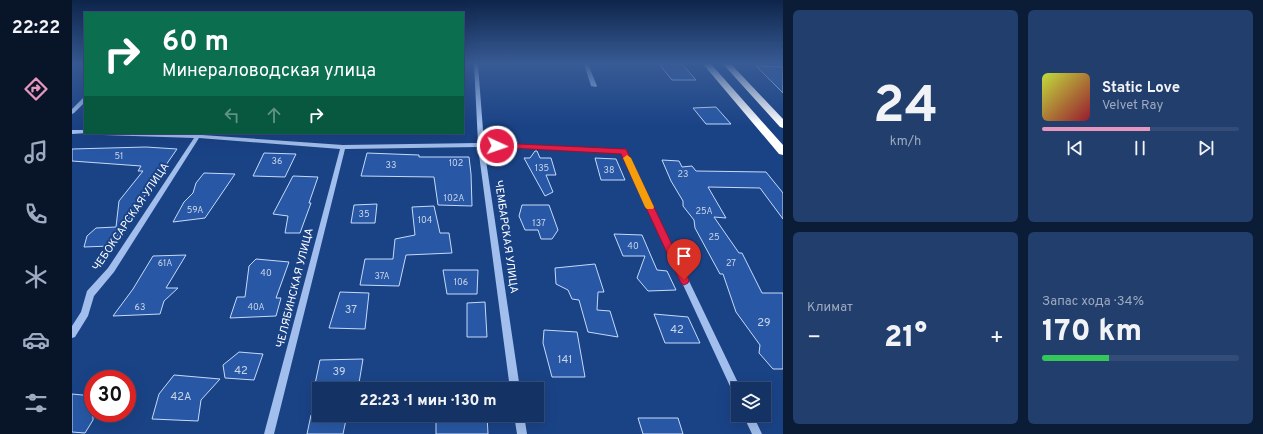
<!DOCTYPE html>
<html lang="ru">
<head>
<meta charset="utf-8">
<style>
  body { margin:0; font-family:Overpass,sans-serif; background:#213e6d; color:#f1f3f6; height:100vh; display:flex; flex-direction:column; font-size:15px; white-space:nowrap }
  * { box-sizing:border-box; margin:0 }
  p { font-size:13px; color:#9daabf }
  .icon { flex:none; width:22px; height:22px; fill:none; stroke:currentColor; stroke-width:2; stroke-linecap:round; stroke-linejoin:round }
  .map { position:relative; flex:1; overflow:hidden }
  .side { display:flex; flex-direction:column; gap:10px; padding:10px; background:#0b1c37; width:480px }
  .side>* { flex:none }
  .top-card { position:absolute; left:12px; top:12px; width:380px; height:122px; border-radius:0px; box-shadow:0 4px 16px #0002,0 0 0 1px #334d78; background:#0b6e4f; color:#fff; overflow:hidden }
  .tools { position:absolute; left:659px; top:382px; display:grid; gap:8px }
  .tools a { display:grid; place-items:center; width:40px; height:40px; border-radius:0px; background:#143264; box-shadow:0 4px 16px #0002,0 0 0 1px #334d78; font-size:20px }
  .speed { position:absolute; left:12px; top:370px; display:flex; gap:8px; font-size:20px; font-weight:700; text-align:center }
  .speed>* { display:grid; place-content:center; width:52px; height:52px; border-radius:50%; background:#143264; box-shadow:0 4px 16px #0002,0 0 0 1px #334d78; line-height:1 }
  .speed .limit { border:6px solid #d22; background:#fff; color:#111 }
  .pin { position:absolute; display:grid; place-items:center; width:34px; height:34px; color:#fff; margin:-41px -17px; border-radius:50% 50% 50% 0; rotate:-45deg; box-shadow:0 0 4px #0007 }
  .pin .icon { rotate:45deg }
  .me { position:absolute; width:44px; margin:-22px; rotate:93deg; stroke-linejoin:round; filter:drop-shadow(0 0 3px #0008) }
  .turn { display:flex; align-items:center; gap:14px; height:84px; padding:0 12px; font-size:18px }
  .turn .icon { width:52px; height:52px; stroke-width:2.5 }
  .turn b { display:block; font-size:28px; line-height:34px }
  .lanes { display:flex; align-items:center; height:38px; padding:0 12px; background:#0003; justify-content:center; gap:20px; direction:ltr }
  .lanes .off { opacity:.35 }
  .big { font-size:30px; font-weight:800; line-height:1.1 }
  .side .widget { flex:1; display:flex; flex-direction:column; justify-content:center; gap:6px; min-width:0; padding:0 14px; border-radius:6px; background:#213e6d }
  .side .dial { align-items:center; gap:0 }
  .dial b { font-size:52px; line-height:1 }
  .song { display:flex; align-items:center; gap:12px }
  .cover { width:48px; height:48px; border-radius:6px; background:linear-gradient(135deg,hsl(70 70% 55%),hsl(350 70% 35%)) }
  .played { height:4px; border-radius:2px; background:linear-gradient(90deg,#e797bd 55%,#334d78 55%) }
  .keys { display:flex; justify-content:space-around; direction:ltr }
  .heat { display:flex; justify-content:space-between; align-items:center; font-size:22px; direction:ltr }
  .charge { height:6px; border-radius:3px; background:linear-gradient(90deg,#34c759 34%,#334d78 0) }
  .side .tiles { flex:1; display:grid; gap:10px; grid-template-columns:repeat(2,1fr) }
  .trip { position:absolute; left:240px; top:382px; width:232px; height:40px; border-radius:0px; background:#143264; box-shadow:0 4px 16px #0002,0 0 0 1px #334d78; font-weight:800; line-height:40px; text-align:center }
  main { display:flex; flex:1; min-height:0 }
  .tab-bar { display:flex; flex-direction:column; width:72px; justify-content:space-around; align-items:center; background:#081428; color:#9daabf }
  .tab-bar .icon { width:28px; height:28px }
  .tab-bar .current { color:#e797bd }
  .tab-bar b { font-size:18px; color:#f1f3f6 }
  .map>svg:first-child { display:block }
</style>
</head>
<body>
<main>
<nav class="tab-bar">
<b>22:22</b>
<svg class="icon current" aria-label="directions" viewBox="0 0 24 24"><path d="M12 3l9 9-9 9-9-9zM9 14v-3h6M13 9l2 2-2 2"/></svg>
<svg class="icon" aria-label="music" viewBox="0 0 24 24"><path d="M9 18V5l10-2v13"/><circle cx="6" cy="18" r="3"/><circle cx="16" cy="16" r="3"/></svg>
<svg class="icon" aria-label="phone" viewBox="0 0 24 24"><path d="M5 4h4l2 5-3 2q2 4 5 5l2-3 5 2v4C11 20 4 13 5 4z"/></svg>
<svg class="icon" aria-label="climate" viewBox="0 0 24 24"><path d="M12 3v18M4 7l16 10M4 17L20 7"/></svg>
<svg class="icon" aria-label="car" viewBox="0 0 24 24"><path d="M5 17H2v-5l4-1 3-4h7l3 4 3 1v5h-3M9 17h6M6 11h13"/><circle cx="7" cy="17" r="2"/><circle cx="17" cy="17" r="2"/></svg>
<svg class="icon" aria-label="filters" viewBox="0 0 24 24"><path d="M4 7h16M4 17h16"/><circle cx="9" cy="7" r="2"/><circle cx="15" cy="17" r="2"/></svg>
</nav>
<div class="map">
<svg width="711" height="434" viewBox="0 0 711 434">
  <rect width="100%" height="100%" fill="#1a4386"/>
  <path fill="#2858a5" stroke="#c6daf9" d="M 587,64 L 610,64 L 624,80 L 600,80 Z
    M 684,66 L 711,67 L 711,93 Z
    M 644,107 L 659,124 L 634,124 L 621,108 Z
    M 74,147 L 105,149 L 38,246 L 12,247 L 15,236 L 24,228 L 44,227 L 47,201 L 71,171 L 66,171 L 69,166 L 0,161 L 0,149 Z
    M 463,151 L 465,151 L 468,158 L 479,158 L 484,175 L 474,175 L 481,192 L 473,196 L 452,158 L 458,158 Z
    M 192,153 L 224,154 L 213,177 L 181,176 Z
    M 295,153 L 347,155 L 347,157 L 397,157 L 399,174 L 400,206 L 366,205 L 362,177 L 289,176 Z
    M 523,158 L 544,159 L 553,180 L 529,180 Z
    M 590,160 L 607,161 L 610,167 L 620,166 L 624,171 L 694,172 L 711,193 L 711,219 L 688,188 L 636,187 L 654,218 L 642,217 L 667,253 L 670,253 L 690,293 L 711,293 L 711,369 L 701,369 L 687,353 L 688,345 L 664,312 L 651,274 L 648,274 L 623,228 L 622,220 L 611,206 L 611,201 L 599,181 Z
    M 132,173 L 163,174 L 133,218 L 101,222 L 112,202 L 121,193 L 124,183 Z
    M 221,176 L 246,177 L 237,203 L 239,203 L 228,233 L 213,233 L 216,216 L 201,214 Z
    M 305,204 L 303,223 L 279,223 L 282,205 Z
    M 450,205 L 477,205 L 486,230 L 480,239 L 469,239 L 466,230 L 453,230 L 447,216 Z
    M 362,206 L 368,233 L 377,233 L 380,253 L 334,255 L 327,286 L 288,285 L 293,259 L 321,259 L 323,239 L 343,235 L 340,207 Z
    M 542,234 L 570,235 L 585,270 L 595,271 L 604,290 L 576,291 L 565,278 L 573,256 L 551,256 Z
    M 114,255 L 94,288 L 106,288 L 92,301 L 88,314 L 41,316 L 61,289 L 81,256 Z
    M 184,259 L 217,262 L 204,298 L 209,298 L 204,316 L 158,318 L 165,297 L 173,297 L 177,266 Z
    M 523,264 L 532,292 L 526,292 L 525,310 L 538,311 L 546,337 L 516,332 L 507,300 L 500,299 L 496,290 L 484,284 L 483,268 Z
    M 371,270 L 406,270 L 405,294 L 375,294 Z
    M 268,292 L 297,293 L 293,329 L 257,328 Z
    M 413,302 L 415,337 L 395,337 L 395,303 Z
    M 582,314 L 616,317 L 628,343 L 593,343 Z
    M 472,330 L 505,332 L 513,377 L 480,377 L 471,343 Z
    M 167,352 L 191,354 L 182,380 L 153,378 L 151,365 Z
    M 291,359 L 287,383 L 243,384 L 248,360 Z
    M 102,375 L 148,379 L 129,400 L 126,421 L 80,419 L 87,394 Z
    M 0,394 L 21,396 L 21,420 L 13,433 L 0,432 Z
    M 239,415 L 275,415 L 271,434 L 235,434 Z
    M 364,415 L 415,415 L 416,434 L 364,434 Z
    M 566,418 L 606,418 L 611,434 L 571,434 Z"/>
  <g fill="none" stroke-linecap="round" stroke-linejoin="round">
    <path fill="#a1beec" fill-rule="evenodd" d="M 402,64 L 406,64 L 412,143 L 554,150 L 669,389 L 666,389 L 666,399 L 663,397 L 550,153 L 412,147 L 448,389 L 438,389 L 406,147 L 273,149 L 202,434 L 192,434 L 268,149 L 127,138 L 42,272 L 22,296 L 16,316 L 3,337 L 0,338 L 0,326 L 9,312 L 15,291 L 36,268 L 122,138 L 31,135 L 28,133 L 124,134 L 125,133 L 129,133 L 130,135 L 271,145 L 406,143 Z
      M 512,64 L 516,64 L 525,86 L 524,87 L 519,86 Z
      M 13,97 L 13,102 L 2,113 L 0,114 L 0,109 L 11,98 Z
      M 0,130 L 13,130 L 13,133 L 15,133 L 0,134 Z
      M 442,415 L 452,415 L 455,434 L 445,434 Z
      M 671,415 L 681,415 L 690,434 L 680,434 Z"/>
    <path fill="#fff" fill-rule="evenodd" d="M 631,64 L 639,64 L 711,145 L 711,155 L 707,154 Z
      M 651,64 L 659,64 L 711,119 L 711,128 L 708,127 Z"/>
  </g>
  <linearGradient id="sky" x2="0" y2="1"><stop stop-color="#0e254a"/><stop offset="0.51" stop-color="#385b95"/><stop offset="1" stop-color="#385b95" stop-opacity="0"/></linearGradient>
  <rect width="711" height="125" fill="url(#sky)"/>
  <path fill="#e11d48" stroke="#92132f" d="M 425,143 L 554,149 L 617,280 L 616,283 L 612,285 L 609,283 L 549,154 L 422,147 L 421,146 Z"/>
  <path fill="#f59e0b" d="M 555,155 L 559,158 L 582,207 L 581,209 L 575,209 L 573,207 L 551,158 Z"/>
  <g text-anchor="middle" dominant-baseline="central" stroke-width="4" stroke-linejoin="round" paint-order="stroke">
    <g font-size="9" fill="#c9d5e8">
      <text x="47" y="156">51</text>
      <text x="205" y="161">36</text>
      <text x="384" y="163">102</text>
      <text x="319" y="165">33</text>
      <text x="470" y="168">135</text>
      <text x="537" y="170">38</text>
      <text x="611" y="174">23</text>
      <text x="382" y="198">102А</text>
      <text x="123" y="210">59А</text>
      <text x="632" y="211">25А</text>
      <text x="292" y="214">35</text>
      <text x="353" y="220">104</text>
      <text x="467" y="223">137</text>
      <text x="642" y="237">25</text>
      <text x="561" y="246">40</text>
      <text x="93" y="263">61А</text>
      <text x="659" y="263">27</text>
      <text x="194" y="273">40</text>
      <text x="310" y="276">37А</text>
      <text x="389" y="282">106</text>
      <text x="68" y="307">63</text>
      <text x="184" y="307">40А</text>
    </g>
    <g font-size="11" fill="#fff" stroke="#1a4386">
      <text transform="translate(59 217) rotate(-56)">ЧЕБОКСАРСКАЯ УЛИЦА</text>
      <text transform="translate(434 237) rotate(82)">ЧЕМБАРСКАЯ УЛИЦА</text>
      <text transform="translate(223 288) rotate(-76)">ЧЕЛЯБИНСКАЯ УЛИЦА</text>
    </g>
    <g font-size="11" fill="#c9d5e8">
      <text x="279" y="310">37</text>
      <text x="692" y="323">29</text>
      <text x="605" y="330">42</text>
      <text x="493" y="360">141</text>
      <text x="169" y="371">42</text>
      <text x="267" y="372">39</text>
      <text x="109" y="397">42А</text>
    </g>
  </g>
</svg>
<div class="tools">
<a><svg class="icon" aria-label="layers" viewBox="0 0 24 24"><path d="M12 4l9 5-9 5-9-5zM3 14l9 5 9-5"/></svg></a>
</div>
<div class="speed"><div class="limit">30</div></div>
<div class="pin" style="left:612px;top:280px;background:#d93025"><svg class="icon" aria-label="arrive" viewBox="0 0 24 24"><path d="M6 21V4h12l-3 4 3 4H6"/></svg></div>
<svg class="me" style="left:425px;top:146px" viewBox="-20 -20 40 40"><circle r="17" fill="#e11d48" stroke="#fff" stroke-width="3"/><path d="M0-11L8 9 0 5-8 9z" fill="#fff"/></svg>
<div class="trip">22:23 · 1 мин · 130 m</div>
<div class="top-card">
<div class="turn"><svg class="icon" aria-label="right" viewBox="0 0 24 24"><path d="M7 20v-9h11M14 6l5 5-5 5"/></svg><div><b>60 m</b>Минераловодская улица</div></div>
<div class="lanes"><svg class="icon off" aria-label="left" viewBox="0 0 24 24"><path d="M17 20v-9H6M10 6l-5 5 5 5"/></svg><svg class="icon off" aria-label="ahead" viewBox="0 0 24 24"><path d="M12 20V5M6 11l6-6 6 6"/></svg><svg class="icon" aria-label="right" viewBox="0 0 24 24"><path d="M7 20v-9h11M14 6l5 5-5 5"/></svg></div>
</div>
</div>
<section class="side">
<div class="tiles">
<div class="widget dial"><b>24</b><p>km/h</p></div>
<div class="widget">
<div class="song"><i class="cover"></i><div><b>Static Love</b><p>Velvet Ray</p></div></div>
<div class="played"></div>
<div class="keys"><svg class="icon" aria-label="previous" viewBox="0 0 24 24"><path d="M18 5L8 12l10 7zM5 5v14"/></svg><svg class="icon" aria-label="pause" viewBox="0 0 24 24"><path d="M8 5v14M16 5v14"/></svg><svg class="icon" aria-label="next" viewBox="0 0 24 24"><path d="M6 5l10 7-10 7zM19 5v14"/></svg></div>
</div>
<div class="widget"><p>Климат</p>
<div class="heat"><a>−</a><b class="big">21°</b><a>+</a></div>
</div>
<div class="widget"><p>Запас хода · 34%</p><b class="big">170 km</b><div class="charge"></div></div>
</div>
</section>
</main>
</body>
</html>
